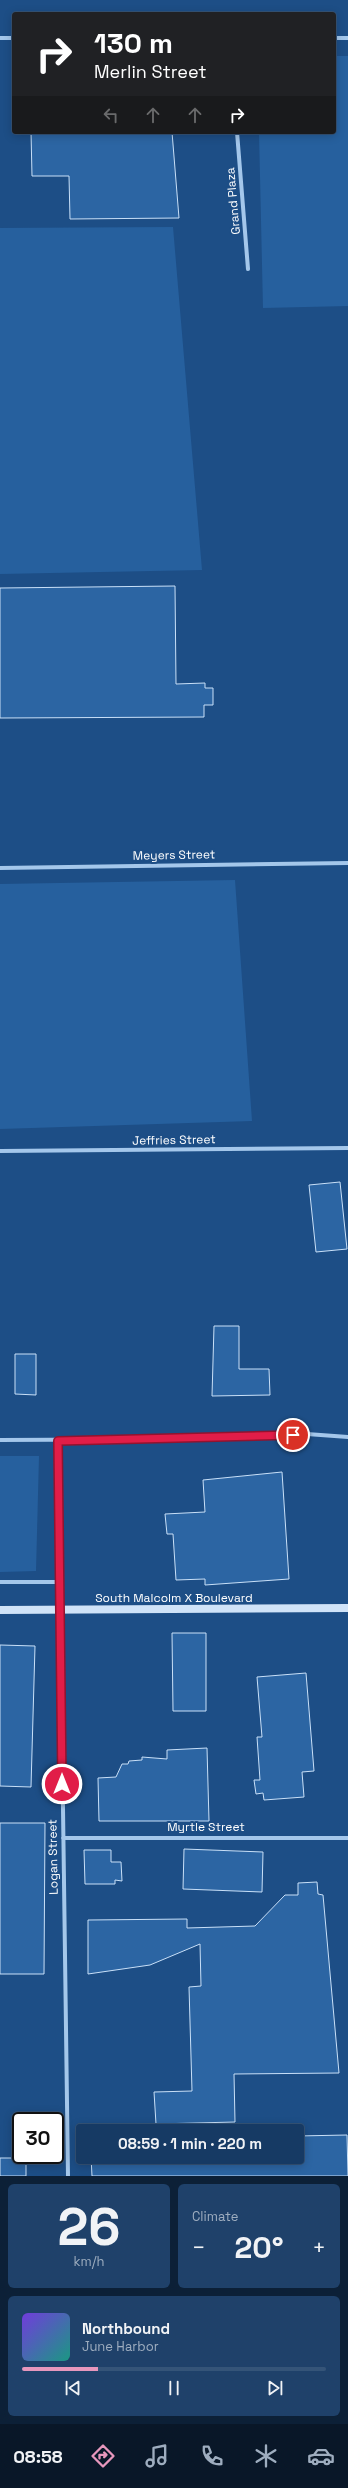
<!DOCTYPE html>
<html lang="en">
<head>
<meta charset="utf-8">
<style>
  body { margin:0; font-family:"Space Grotesk",sans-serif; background:#1f416a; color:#f1f3f6; height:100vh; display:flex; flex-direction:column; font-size:15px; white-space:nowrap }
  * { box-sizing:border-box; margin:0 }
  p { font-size:13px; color:#9eadbf }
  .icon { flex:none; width:22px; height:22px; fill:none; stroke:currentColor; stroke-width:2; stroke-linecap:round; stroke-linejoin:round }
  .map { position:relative; height:2176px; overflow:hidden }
  .details { display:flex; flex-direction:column; gap:8px; padding:8px; background:#0c2037; flex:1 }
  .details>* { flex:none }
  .guide { position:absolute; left:12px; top:12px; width:324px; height:122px; border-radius:4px; box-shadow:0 2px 10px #0003,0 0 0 1px #355478; background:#202124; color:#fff; overflow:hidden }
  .speed { position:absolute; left:12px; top:2112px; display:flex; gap:8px; font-size:20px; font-weight:700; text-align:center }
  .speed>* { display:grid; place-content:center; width:52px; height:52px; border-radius:50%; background:#163a64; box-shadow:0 2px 10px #0003,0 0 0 1px #355478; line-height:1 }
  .speed .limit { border:2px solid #111; border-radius:6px; background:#fff; color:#111 }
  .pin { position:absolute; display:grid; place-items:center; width:34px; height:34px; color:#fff; margin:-17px; border:2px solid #fff; border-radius:50%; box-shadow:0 1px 4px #0007 }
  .me { position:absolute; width:44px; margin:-22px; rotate:0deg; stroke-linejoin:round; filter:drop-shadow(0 0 3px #0008) }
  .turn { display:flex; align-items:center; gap:14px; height:84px; padding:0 16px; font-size:18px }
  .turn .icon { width:52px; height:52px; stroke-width:2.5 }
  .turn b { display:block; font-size:28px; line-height:34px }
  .lanes { display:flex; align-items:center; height:38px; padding:0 16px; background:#0003; justify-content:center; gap:20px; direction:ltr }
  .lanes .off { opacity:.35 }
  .big { font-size:30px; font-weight:800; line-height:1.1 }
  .details .card { flex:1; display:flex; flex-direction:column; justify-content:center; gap:6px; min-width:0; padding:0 14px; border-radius:6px; background:#1f416a }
  .details .dial { align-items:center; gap:0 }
  .dial b { font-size:52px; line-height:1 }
  .song { display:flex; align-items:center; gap:12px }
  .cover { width:48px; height:48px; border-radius:6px; background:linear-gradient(135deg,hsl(260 70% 55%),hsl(170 70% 35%)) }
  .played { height:4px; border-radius:2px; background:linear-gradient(90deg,#e797bd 25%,#355478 25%) }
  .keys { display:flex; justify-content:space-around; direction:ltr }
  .heat { display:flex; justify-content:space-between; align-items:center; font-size:22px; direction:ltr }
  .details .tiles { flex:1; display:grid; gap:8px; grid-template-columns:1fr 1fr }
  .card:last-child { grid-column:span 2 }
  .trip { position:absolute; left:76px; top:2124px; width:228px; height:40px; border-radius:4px; background:#163a64; box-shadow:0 2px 10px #0003,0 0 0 1px #355478; font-weight:800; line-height:40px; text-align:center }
  .dock { display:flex; height:64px; justify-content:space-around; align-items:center; background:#091728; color:#9eadbf }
  .dock .icon { width:28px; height:28px }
  .dock .on { color:#e797bd }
  .dock b { font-size:18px; color:#f1f3f6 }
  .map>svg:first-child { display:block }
</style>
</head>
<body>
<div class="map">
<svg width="348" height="2176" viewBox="0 0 348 2176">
  <rect width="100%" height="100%" fill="#1d4e86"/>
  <path fill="#26609e" d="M 334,56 L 348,56 L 348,306 L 263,308 L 259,132 L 334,132 Z
    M 173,227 L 202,570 L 0,574 L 0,228 Z
    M 235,880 L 252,1121 L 0,1129 L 0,884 Z
    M 0,1456 L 39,1456 L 36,1571 L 0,1572 Z"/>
  <path fill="#2c65a3" stroke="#c9e0f8" d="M 31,132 L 172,132 L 179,218 L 70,219 L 69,176 L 32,176 Z
    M 175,586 L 176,684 L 205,683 L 205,688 L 213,688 L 213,705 L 204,705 L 204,717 L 0,718 L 0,588 Z
    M 340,1182 L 347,1249 L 316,1252 L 309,1185 Z
    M 214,1326 L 239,1326 L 239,1369 L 269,1369 L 270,1395 L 212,1396 Z
    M 15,1354 L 36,1354 L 36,1395 L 15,1394 Z
    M 282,1472 L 289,1579 L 205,1585 L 205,1579 L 176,1580 L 173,1534 L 167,1534 L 165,1514 L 205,1512 L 203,1480 Z
    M 172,1633 L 206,1633 L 206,1711 L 173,1711 Z
    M 0,1645 L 35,1646 L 31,1787 L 0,1786 Z
    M 306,1673 L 314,1771 L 302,1772 L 304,1797 L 264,1800 L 263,1793 L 256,1794 L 254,1780 L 260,1780 L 257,1737 L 262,1737 L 257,1677 Z
    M 207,1748 L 209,1821 L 99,1821 L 98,1778 L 116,1777 L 122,1764 L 128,1764 L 129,1761 L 142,1760 L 142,1757 L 167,1759 L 167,1750 Z
    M 0,1823 L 45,1823 L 44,1974 L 0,1974 Z
    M 184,1849 L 263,1852 L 262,1892 L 183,1889 Z
    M 84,1850 L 111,1850 L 111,1862 L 121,1862 L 122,1881 L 115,1880 L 115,1884 L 85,1884 Z
    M 317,1882 L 318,1894 L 323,1895 L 339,2073 L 234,2074 L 235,2122 L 156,2124 L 154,2092 L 192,2091 L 189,1987 L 201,1986 L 200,1944 L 150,1965 L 88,1974 L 88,1920 L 187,1919 L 187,1928 L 255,1926 L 285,1895 L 298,1895 L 298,1883 Z
    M 347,2135 L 348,2176 L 92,2176 L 91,2157 L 297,2157 L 297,2136 Z
    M 0,2158 L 26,2158 L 26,2176 L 0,2176 Z"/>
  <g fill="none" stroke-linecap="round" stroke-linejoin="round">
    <path stroke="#a4c7eb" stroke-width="4" d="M 0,38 L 14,38
      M 334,38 L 348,38
      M 237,132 L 248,269
      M 0,868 L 348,863
      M 0,1151 L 348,1148
      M 0,1440 L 208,1439 L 307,1434 L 348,1437
      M 58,1441 L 68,2176
      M 0,1582 L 61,1582
      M 63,1838 L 348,1838"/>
    <path stroke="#d0e3f8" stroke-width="8" d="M 0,1610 L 348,1608"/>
  </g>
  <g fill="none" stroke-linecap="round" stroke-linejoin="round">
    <defs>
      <path id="route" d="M 62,1784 L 58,1441 L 293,1435"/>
    </defs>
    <use href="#route" stroke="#92132f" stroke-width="10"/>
    <use href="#route" stroke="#e11d48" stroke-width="7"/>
  </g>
  <g text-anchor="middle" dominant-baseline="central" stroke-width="4" stroke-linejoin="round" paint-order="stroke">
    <g font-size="12" fill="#fff" stroke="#1d4e86">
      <text transform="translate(233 201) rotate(-95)">Grand Plaza</text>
      <text transform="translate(174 855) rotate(-1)">Meyers Street</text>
      <text transform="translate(174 1140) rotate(-1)">Jeffries Street</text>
      <text x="174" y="1598">South Malcolm X Boulevard</text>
      <text x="206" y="1827">Myrtle Street</text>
      <text transform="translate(53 1857) rotate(-91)">Logan Street</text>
    </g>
  </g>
</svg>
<div class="speed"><div class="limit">30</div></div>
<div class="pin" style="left:293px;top:1435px;background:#d93025"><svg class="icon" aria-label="arrive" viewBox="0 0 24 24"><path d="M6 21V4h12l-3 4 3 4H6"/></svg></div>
<svg class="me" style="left:62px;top:1784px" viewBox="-20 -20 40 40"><circle r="17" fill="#e11d48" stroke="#fff" stroke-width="3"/><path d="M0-11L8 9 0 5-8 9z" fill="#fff"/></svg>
<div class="trip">08:59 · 1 min · 220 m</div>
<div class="guide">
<div class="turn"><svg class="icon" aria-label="right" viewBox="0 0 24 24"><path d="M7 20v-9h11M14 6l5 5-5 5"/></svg><div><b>130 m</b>Merlin Street</div></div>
<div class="lanes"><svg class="icon off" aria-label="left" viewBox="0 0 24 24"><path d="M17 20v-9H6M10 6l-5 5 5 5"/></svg><svg class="icon off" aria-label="ahead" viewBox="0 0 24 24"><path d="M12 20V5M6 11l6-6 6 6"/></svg><svg class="icon off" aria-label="ahead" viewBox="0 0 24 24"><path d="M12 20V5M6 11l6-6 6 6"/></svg><svg class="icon" aria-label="right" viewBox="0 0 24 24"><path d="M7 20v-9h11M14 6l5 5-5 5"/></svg></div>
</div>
</div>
<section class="details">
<div class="tiles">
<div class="card dial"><b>26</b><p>km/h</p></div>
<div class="card"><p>Climate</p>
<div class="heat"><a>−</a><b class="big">20°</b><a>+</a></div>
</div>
<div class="card">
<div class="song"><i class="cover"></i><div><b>Northbound</b><p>June Harbor</p></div></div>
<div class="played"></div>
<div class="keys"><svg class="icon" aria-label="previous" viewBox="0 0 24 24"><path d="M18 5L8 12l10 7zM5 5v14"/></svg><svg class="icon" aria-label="pause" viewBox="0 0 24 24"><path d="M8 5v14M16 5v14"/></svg><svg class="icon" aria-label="next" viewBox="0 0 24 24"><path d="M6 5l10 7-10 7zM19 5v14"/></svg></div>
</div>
</div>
</section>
<nav class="dock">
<b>08:58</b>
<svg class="icon on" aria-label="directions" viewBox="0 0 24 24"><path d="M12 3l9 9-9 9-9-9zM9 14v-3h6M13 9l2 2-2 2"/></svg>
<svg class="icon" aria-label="music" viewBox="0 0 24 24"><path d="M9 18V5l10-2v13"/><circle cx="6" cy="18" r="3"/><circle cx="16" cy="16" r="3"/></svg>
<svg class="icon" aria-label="phone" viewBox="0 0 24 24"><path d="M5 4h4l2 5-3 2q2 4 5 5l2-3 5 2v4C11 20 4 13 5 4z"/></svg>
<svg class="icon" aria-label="climate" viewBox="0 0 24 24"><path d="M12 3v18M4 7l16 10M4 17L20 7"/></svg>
<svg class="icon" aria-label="car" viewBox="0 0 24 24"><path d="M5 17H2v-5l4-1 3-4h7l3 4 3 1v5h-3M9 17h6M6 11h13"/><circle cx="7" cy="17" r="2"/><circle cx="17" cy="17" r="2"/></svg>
</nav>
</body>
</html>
